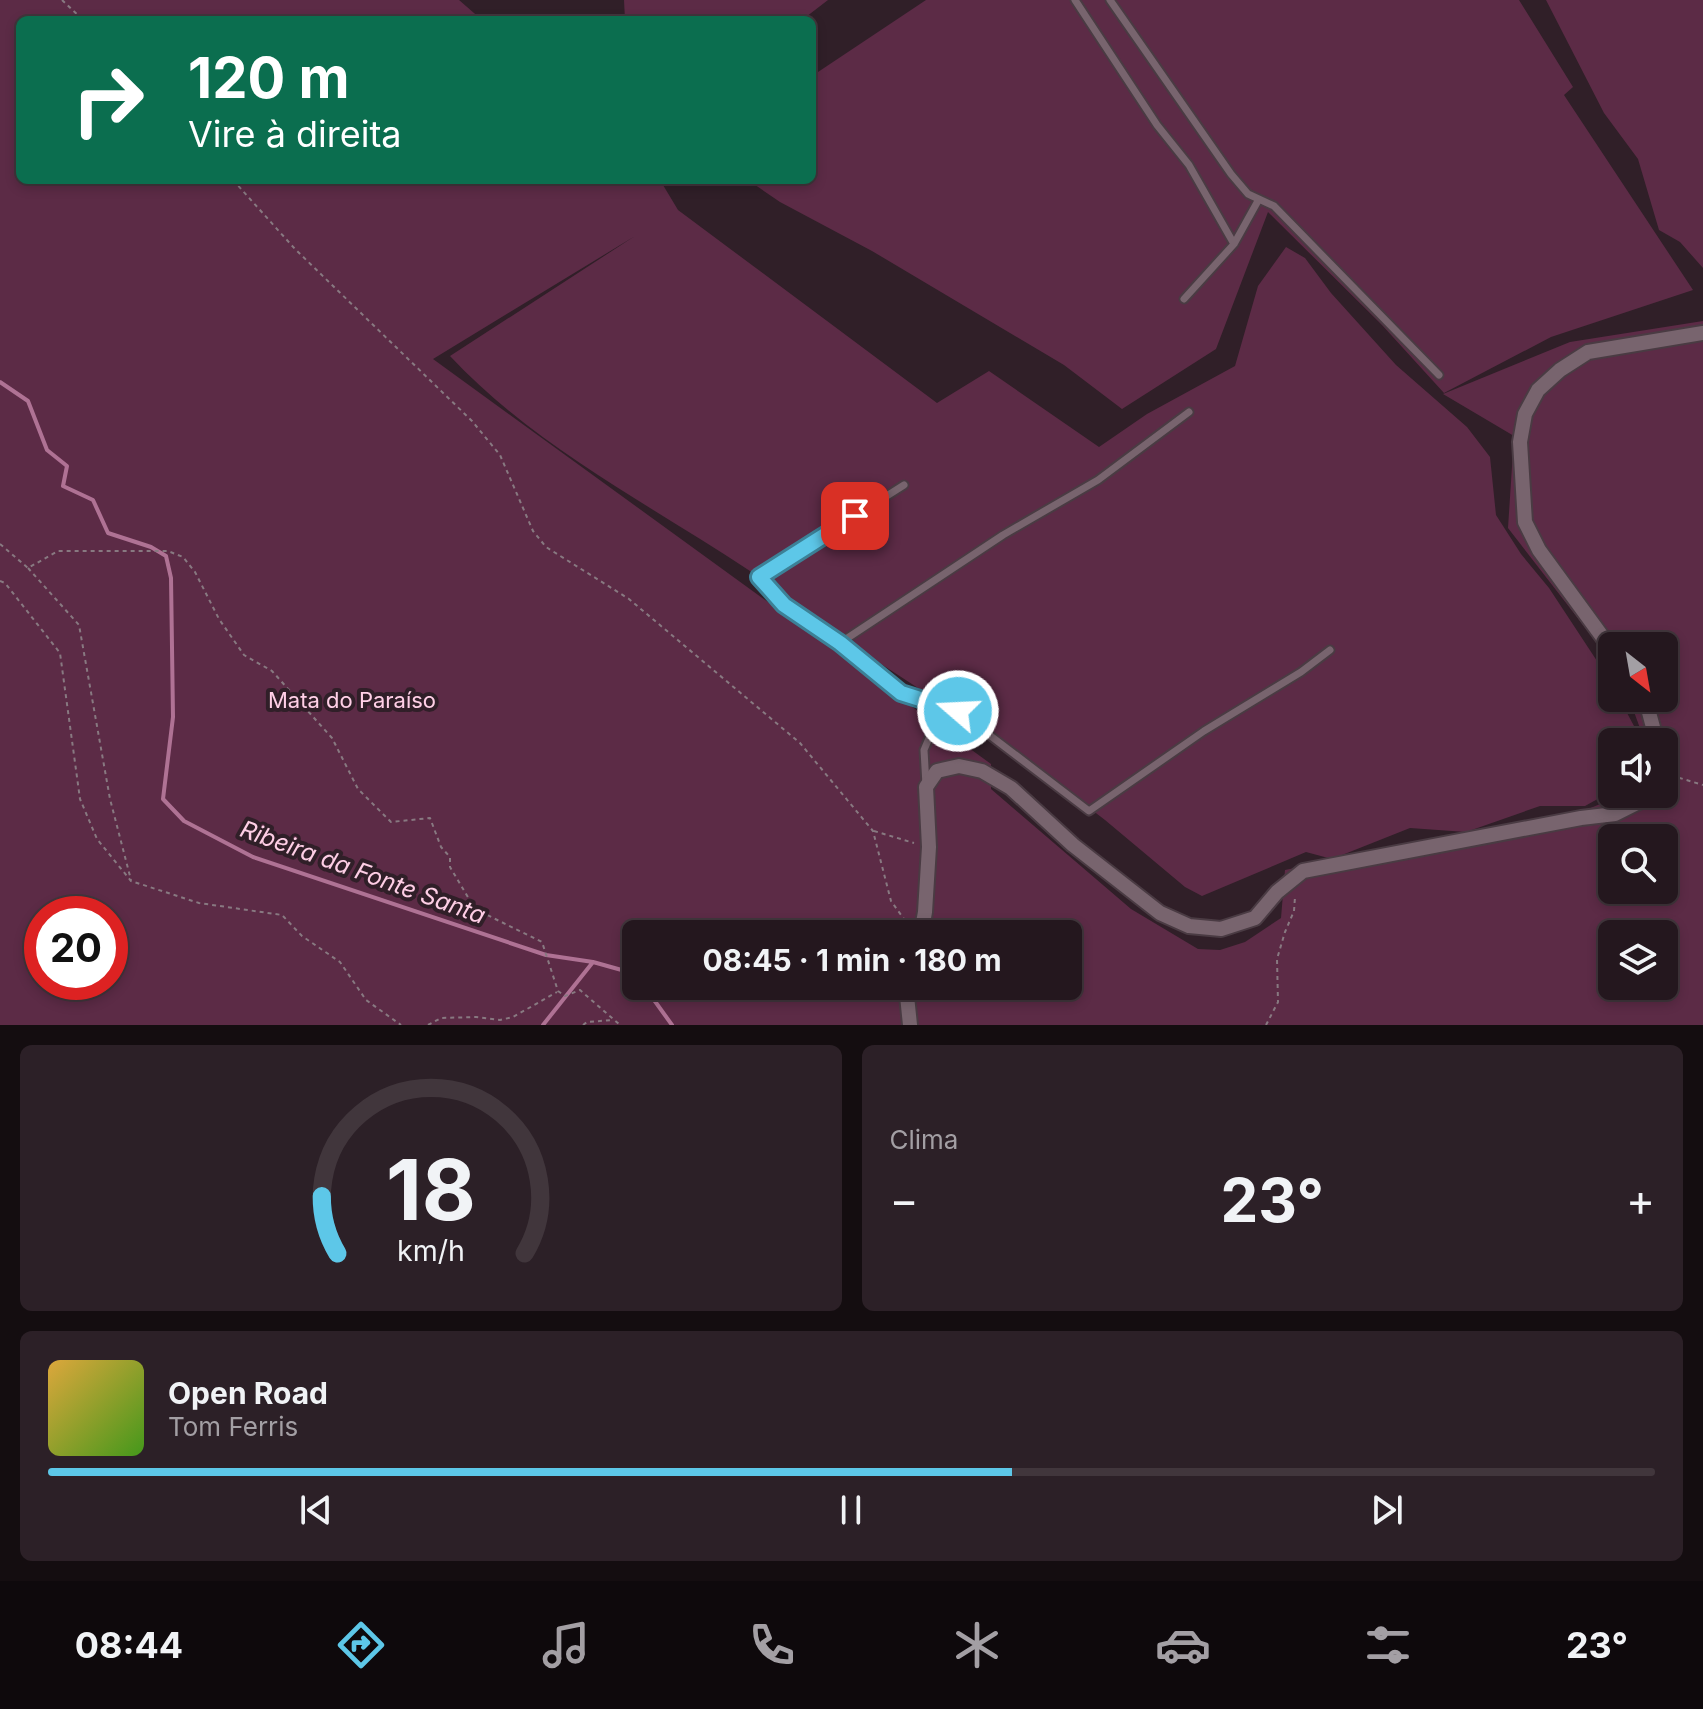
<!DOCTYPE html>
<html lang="pt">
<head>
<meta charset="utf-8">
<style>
  body { margin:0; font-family:Inter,sans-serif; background:#2c2027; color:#f1f3f6; height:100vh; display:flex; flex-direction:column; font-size:30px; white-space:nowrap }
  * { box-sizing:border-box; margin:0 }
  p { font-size:26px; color:#a39fa4 }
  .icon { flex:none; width:44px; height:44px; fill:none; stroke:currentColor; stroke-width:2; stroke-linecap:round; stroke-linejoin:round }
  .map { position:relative; height:1025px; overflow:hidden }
  .drawer { display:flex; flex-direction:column; gap:20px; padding:20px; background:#140d10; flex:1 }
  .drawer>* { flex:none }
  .banner { position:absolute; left:16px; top:16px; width:800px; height:168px; border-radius:12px; box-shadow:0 4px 12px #0003,0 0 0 2px #41363c; background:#0b6e4f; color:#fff; overflow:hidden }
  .needle { width:52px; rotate:149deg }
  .controls { position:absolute; left:1598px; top:632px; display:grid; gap:16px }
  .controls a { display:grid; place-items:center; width:80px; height:80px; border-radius:12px; background:#24171e; box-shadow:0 4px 12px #0003,0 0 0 2px #41363c; font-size:40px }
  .speed { position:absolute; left:24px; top:896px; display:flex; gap:16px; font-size:40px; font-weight:700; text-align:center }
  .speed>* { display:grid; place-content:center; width:104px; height:104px; border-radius:50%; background:#24171e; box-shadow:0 4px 12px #0003,0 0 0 2px #41363c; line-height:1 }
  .speed .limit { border:12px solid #d22; background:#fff; color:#111 }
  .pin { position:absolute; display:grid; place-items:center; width:68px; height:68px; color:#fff; margin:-34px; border-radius:16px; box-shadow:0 4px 12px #0006 }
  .me { position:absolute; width:88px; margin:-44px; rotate:289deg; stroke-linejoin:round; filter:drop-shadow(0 0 6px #0008) }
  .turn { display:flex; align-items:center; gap:28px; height:168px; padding:0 40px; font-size:36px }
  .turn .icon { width:104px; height:104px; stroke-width:2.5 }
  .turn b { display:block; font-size:56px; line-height:68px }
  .big { font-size:60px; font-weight:700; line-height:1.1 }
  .drawer .widget { flex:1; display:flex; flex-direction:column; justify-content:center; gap:12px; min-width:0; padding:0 28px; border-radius:12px; background:#2c2027 }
  .drawer .dial { align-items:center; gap:0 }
  .dial svg { height:208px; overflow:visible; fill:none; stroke:#41363c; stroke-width:7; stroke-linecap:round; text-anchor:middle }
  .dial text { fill:#f1f3f6; stroke:none }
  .song { display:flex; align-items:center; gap:24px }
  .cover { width:96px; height:96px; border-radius:12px; background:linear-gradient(135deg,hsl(40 70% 55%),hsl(100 70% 35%)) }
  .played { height:8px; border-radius:4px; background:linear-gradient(90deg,#5dc7e8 60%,#41363c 60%) }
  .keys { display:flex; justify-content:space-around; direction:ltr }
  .heat { display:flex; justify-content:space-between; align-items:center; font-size:44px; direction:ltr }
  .drawer .tiles { flex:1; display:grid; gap:20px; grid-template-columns:1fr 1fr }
  .widget:last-child { grid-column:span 2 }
  .trip { position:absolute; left:622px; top:920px; width:460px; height:80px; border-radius:12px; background:#24171e; box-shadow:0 4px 12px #0003,0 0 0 2px #41363c; font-weight:700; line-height:80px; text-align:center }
  .dock { display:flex; height:128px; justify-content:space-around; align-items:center; background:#0e090c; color:#a39fa4 }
  .dock .icon { width:56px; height:56px }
  .dock .active { color:#5dc7e8 }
  .dock b { font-size:36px; color:#f1f3f6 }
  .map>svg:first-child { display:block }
</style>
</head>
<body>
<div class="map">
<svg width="1703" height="1025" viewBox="0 0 1703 1025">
  <rect width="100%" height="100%" fill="#301f28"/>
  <path fill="#5c2b46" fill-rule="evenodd" d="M 0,0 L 459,0 L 482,20 L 20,20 L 20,180 L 660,180 L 678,210 L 937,403 L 989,371 L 1099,447 L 1147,414 L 1235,366 L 1258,286 L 1286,247 L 1305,258 L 1331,293 L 1396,365 L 1467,427 L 1490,457 L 1496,515 L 1521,554 L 1549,588 L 1599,664 L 1612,686 L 1612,698 L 1619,698 L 1634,726 L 1635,742 L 1612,742 L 1612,791 L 1585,806 L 1540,806 L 1466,832 L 1410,828 L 1332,859 L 1306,852 L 1202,896 L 1185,887 L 1105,820 L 967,714 L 982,697 L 970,680 L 949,700 L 930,696 C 884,665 837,637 793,605 C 779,594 766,581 750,571 C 649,504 534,446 450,356 L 635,236 L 433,359 L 991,764 L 991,789 L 1131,909 L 1198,949 L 1220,950 L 1245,942 L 1281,918 L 1285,870 L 1588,809 L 1625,794 L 1664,794 L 1664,742 L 1645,742 L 1629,698 L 1664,698 L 1664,646 L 1612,646 L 1612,669 L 1594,639 L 1508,528 L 1514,436 L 1443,394 L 1570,342 L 1703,321 L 1703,1025 L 0,1025 ZM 1612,838 L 1664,838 L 1664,890 L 1612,890 ZM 42,914 L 110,914 L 110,982 L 42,982 ZM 636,934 L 1068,934 L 1068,986 L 636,986 ZM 1612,934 L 1664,934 L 1664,986 L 1612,986 Z
    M 624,0 L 828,0 L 802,20 L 625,20 Z
    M 926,0 L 1519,0 L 1573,87 L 1564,95 L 1693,290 L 1551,337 L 1444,393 L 1382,325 L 1268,212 L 1216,349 L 1122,409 L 1064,365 L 872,251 L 780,202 L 748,180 L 812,180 L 812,76 Z
    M 1546,0 L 1703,0 L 1703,268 L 1680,242 L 1659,230 L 1638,159 L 1604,113 Z"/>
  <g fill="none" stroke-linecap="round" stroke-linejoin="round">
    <path stroke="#af7294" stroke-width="4" d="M 0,382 L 28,401 L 47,450 L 67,466 L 63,486 L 93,500 L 108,533 L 151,547 L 166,556 L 171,578 L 173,717 L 163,799 L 184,821 L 253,857 L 546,955 L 593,962 L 636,974
      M 644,986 L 672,1025
      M 543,1025 L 593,962"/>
    <defs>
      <path id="service" d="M 1075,0 L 1157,125 L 1189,165 L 1234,244
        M 1110,0 L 1231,174 L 1248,194 L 1274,206 L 1439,375
        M 1184,299 L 1234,244 L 1259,199
        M 904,485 L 759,577 L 784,605 L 840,643 L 901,693 L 943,705 L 924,750 L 926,785
        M 840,643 L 1003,535 L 1098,480 L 1189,412
        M 943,705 L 958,711 L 1089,811 L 1204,731 L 1301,672 L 1330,650"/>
      <path id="minor" d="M 1612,650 L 1539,550 L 1525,522 L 1520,442 L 1525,414 L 1538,390 L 1560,370 L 1588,352 L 1703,333
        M 1643,698 L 1647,705 L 1657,742
        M 921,934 L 925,912 L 929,847 L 926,787 L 937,771 L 959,766 L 982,771 L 1011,788 L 1073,845 L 1160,913 L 1189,926 L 1221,929 L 1255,918 L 1277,892 L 1303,871 L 1581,818 L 1615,814 L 1647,798 L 1649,794
        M 906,986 L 910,1025"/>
    </defs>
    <use href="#service" stroke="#4a3b43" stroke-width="11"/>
    <use href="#minor" stroke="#4a3b43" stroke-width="18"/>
    <path stroke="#887981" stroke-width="2" stroke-dasharray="4 4" stroke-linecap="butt" d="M 62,0 L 83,20
      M 233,180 L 295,249 L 472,421 L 500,455 L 533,531 L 546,547 L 629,599 L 800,743 L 873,831 L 891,901 L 909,926
      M 0,544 L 28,568 L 58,551 L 168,551 L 183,557 L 195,572 L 219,619 L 244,655 L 272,671 L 332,738 L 358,789 L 391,822 L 430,818 L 441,847 L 450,857 L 450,867 L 475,909 L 542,942 L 558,991 L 565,996 L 580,990 L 620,1025
      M 28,568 L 79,625 L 110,799 L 131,880
      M 0,581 L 5,583 L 60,653 L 80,799 L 97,839 L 131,881 L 199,903 L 282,915 L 302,936 L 340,962 L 366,1000 L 401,1025
      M 1664,780 L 1673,776 L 1703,785
      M 874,831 L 914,843
      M 428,1025 L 441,1018 L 476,1017 L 500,1020 L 513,1017 L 557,992
      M 583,1025 L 587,1022 L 613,1020
      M 1266,1025 L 1278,1002 L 1277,959 L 1285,932 L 1294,911 L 1295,897"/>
    <use href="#service" stroke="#78646e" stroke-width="7"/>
    <use href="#minor" stroke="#78646e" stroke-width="14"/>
  </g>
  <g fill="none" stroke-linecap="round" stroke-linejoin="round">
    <defs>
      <path id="route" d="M 855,516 L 759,577 L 784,605 L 840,643 L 901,693 L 958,711"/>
    </defs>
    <use href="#route" stroke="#3c8197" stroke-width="20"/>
    <use href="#route" stroke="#5dc7e8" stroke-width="14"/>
  </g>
  <g text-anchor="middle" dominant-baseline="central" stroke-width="8" stroke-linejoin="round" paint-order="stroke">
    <g font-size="22" fill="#ffcfe6" stroke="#301f28">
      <text x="352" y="700">Mata do Paraíso</text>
    </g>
    <g font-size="24" font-style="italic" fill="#fecee5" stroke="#301f28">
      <text transform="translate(363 872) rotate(20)">Ribeira da Fonte Santa</text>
    </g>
  </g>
</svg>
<div class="controls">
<a><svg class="needle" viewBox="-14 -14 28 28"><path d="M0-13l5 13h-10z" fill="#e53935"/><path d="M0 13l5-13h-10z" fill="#a39fa4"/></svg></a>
<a><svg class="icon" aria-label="sound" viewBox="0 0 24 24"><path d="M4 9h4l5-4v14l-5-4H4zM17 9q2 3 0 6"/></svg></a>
<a><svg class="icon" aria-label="search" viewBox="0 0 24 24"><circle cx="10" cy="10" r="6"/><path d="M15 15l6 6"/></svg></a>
<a><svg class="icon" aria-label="layers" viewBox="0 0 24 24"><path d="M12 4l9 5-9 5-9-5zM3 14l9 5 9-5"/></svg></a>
</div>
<div class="speed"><div class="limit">20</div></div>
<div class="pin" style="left:855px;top:516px;background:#d93025"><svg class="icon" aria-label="arrive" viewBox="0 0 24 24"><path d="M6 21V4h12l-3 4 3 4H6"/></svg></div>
<svg class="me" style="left:958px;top:711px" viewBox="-20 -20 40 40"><circle r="17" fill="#5dc7e8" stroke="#fff" stroke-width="3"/><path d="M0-11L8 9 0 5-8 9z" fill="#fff"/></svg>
<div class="trip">08:45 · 1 min · 180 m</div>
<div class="banner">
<div class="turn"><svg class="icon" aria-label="right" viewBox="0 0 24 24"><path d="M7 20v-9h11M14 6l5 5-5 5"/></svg><div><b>120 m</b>Vire à direita</div></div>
</div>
</div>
<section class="drawer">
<div class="tiles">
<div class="widget dial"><svg viewBox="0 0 100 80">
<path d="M14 69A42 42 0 1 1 86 69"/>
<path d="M14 69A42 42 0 0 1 8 47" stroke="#5dc7e8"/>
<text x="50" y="56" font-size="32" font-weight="700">18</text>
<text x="50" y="72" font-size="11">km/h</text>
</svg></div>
<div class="widget"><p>Clima</p>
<div class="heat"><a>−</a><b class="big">23°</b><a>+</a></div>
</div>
<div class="widget">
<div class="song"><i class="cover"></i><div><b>Open Road</b><p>Tom Ferris</p></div></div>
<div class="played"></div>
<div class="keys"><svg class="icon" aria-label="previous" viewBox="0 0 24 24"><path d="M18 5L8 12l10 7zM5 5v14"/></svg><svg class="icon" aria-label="pause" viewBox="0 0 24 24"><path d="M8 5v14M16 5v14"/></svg><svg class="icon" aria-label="next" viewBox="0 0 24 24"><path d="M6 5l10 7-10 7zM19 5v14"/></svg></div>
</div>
</div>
</section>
<nav class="dock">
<b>08:44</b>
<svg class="icon active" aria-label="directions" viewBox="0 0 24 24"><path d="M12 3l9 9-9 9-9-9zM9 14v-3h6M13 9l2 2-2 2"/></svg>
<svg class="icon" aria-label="music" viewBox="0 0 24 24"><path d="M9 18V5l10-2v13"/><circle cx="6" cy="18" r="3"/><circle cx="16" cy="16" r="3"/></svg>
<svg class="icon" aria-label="phone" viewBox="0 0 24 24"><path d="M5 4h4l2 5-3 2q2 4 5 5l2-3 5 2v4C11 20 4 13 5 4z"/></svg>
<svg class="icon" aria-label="climate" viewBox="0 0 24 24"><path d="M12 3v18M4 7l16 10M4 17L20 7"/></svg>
<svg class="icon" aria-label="car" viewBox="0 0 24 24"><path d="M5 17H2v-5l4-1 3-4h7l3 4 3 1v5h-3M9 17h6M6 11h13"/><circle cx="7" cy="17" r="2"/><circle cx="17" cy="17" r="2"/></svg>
<svg class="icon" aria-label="filters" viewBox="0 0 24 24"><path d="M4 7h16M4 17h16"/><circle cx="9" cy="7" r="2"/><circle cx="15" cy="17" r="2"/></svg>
<b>23°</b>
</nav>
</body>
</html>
